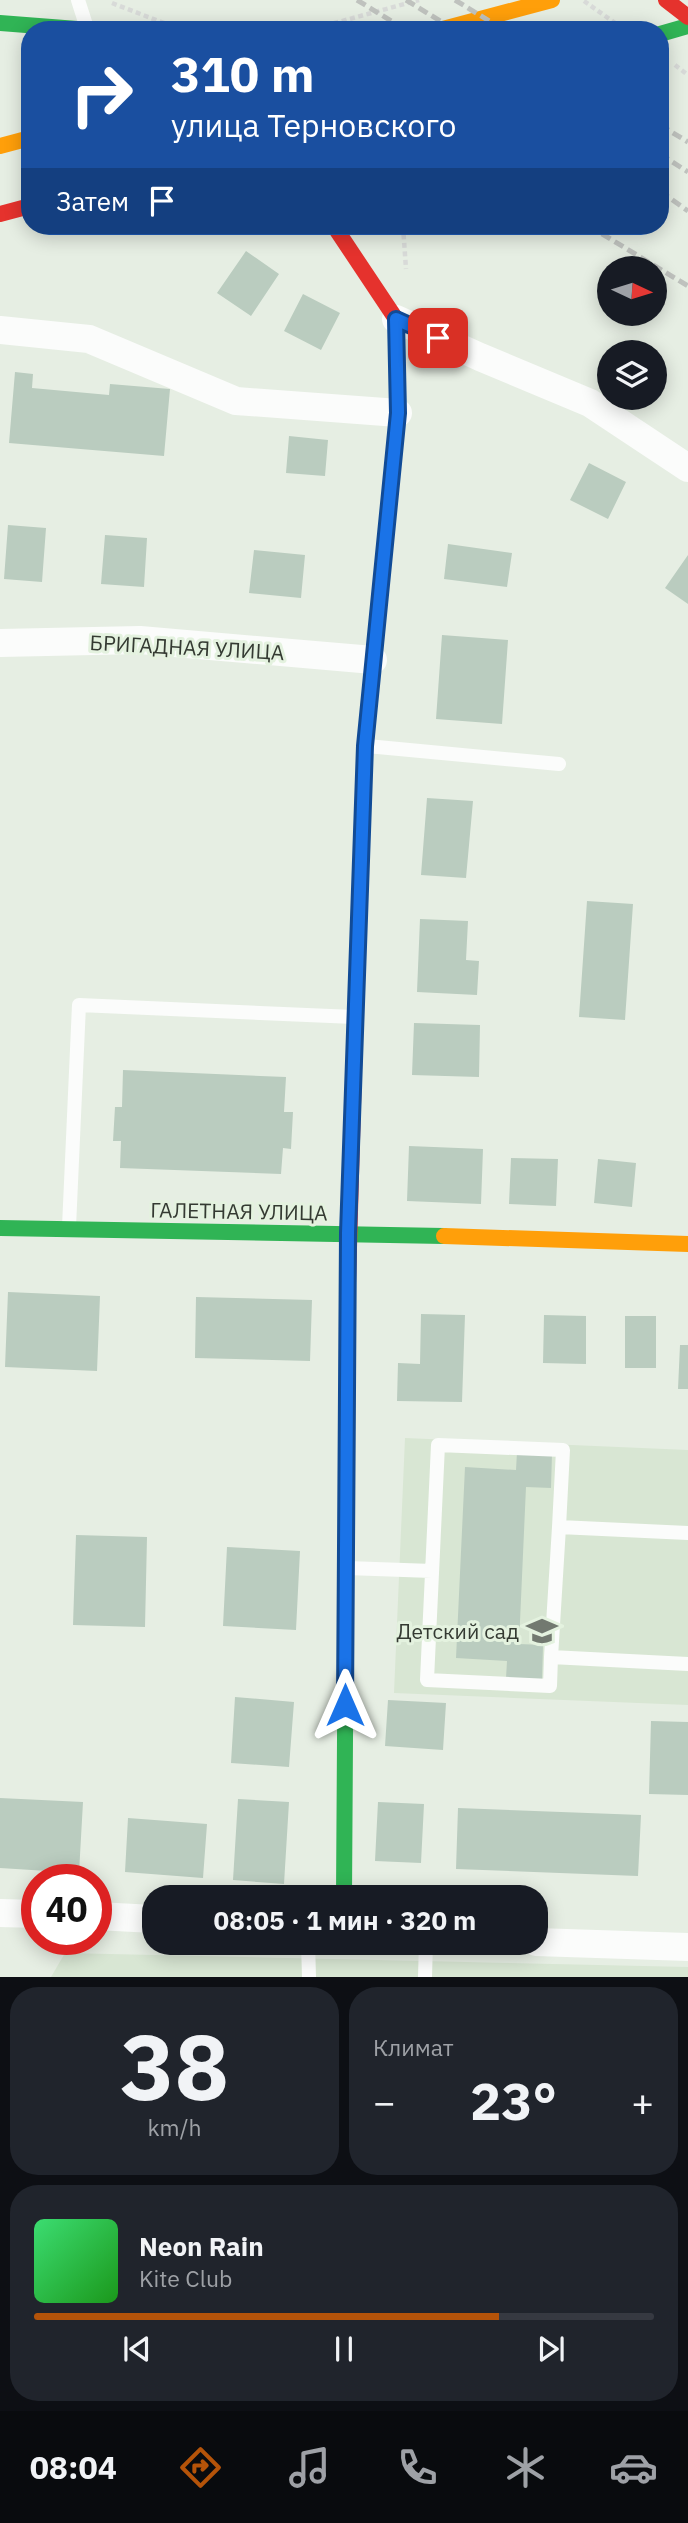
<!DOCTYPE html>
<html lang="ru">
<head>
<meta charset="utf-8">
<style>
  body { margin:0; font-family:"IBM Plex Sans",sans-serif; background:#20242c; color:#f1f3f6; height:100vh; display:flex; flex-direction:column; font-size:26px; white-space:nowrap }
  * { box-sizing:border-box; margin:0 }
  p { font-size:23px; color:#9ea1a6 }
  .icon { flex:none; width:38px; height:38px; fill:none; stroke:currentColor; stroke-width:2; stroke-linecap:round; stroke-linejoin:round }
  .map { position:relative; height:1977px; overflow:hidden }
  .details { display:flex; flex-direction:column; gap:10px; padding:10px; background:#0d0f14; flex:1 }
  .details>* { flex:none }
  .top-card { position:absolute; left:21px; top:21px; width:648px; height:214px; border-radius:28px; box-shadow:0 4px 18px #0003; background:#1a4fa0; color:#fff; overflow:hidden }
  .needle { width:46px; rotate:94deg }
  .tools { position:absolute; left:597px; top:256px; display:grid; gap:14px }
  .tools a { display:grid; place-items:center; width:70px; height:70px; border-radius:50%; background:#171b24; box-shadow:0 4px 18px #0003; font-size:35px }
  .speed { position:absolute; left:21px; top:1864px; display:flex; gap:14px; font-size:35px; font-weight:700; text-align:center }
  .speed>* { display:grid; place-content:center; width:91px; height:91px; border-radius:50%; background:#171b24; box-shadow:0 4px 18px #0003; line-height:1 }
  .speed .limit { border:10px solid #d22; background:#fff; color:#111 }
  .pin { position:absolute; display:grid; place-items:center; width:60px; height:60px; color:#fff; margin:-30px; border-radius:14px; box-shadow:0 4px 10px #0006 }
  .me { position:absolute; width:77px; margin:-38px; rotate:0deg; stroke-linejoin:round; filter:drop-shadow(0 0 5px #0008) }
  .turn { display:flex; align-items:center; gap:24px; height:147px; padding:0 35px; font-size:32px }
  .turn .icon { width:91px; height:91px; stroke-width:2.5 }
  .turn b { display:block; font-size:49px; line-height:60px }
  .then { display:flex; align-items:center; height:66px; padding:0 35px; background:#0003; gap:14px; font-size:26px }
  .big { font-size:52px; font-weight:700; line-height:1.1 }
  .details .widget { flex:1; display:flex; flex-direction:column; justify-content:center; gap:10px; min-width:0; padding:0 24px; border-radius:28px; background:#20242c }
  .details .dial { align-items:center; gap:0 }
  .dial b { font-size:91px; line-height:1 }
  .song { display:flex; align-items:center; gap:21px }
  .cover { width:84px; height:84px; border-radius:10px; background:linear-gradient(135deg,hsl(140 70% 55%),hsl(120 70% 35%)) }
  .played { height:7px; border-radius:4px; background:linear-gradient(90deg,#b45309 75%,#363941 75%) }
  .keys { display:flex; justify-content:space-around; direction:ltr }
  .heat { display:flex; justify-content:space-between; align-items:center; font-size:38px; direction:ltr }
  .details .tiles { flex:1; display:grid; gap:10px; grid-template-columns:1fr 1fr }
  .widget:last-child { grid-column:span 2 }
  .trip { position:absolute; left:142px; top:1885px; width:406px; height:70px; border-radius:28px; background:#171b24; box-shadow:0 4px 18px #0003; font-weight:700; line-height:70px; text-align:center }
  .tab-bar { display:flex; height:112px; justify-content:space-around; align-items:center; background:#090b0e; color:#9ea1a6 }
  .tab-bar .icon { width:49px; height:49px }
  .tab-bar .active { color:#b45309 }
  .tab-bar b { font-size:32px; color:#f1f3f6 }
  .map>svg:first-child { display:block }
</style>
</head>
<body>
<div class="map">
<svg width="688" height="1977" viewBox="0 0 688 1977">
  <rect width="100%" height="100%" fill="#e6eee3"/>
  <path fill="#d8e6d3" d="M 405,1438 L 688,1450 L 688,1705 L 394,1693 Z
    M 65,1953 L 688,1967 L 688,1977 L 51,1977 Z"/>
  <path fill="#baccbf" d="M 246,251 L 279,274 L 251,316 L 217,293 Z
    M 303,294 L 340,313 L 321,350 L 284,331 Z
    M 15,372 L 33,374 L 32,388 L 109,395 L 110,384 L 170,389 L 164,456 L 9,443 Z
    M 289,436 L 328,440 L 325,476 L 286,473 Z
    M 589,463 L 626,482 L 608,519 L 570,500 Z
    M 8,525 L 46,528 L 42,582 L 4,579 Z
    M 105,535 L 147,538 L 144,587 L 101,584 Z
    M 448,544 L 512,553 L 507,587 L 444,579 Z
    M 254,550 L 305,555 L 301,598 L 249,593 Z
    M 688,555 L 688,604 L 665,588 Z
    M 442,635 L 508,640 L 502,724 L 436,719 Z
    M 427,798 L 473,801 L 466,878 L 421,875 Z
    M 587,901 L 633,904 L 625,1020 L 579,1017 Z
    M 420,919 L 468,921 L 466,960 L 479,961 L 477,995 L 417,992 Z
    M 414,1023 L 480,1025 L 479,1077 L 412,1075 Z
    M 123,1070 L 286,1077 L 284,1112 L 293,1112 L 291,1149 L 283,1148 L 281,1174 L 120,1168 L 121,1141 L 113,1141 L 115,1107 L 122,1107 Z
    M 409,1146 L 483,1149 L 481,1204 L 407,1201 Z
    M 511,1158 L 558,1159 L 556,1206 L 509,1204 Z
    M 598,1159 L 636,1163 L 632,1207 L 594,1203 Z
    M 8,1292 L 100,1296 L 97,1371 L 5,1367 Z
    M 196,1297 L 312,1300 L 310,1361 L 195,1358 Z
    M 421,1314 L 465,1315 L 462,1402 L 397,1401 L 398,1363 L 420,1364 Z
    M 544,1315 L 586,1316 L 586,1364 L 543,1363 Z
    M 625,1316 L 656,1316 L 656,1368 L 625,1368 Z
    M 680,1345 L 688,1345 L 688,1389 L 678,1389 Z
    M 517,1452 L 552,1454 L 551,1488 L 526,1487 L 519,1644 L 543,1645 L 542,1680 L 506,1678 L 507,1661 L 456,1658 L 465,1467 L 516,1470 Z
    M 76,1535 L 147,1537 L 145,1627 L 73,1625 Z
    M 227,1547 L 300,1551 L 296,1630 L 223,1626 Z
    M 235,1697 L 294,1702 L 289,1767 L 231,1763 Z
    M 388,1700 L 446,1703 L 443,1750 L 385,1746 Z
    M 651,1721 L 688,1722 L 688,1795 L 649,1794 Z
    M 0,1798 L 83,1802 L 79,1873 L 0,1868 Z
    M 238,1799 L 289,1802 L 284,1884 L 233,1880 Z
    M 378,1802 L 424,1804 L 421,1863 L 375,1861 Z
    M 458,1808 L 641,1815 L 638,1876 L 456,1869 Z
    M 128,1818 L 207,1824 L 203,1878 L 125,1872 Z"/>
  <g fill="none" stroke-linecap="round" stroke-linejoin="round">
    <path stroke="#d8dad8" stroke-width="4.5" stroke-dasharray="5 3.5" stroke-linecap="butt" d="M 584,1 L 625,30
      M 112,3 L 182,30
      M 309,30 L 419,0
      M 675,65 L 688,75
      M 403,226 L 406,269"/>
    <path stroke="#fbfcfb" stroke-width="14" d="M 78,0 L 86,25
      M 367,746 L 559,764
      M 69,1227 L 79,1005 L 354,1017
      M 688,1533 L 559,1527 L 563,1450 L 438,1445 L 427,1680 L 550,1686 L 551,1657 L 688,1664
      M 347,1568 L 432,1571
      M 551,1657 L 559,1527
      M 308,1942 L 309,1977
      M 425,1977 L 426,1942"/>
    <path stroke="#fbfcfb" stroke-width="28" d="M 396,319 L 480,357 L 590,403 L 688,468
      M 0,330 L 89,339 L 236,401 L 398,413
      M 0,643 L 140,640 L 373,660
      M 0,1913 L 37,1914
      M 96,1916 L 154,1919
      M 536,1942 L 688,1947"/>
    <path stroke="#30b455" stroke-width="16" d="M 0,23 L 90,30
      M 660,34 L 688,26
      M 355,1034 L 365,746 L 373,663
      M 0,1228 L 444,1236
      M 344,1897 L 346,1582"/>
    <path stroke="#ff9f0a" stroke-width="16" d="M 439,30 L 552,0
      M 0,146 L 30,138
      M 444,1236 L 688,1244
      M 346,1582 L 348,1283"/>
    <path stroke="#e5322d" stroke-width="16" d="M 666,0 L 688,17
      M 0,214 L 30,206
      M 334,226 L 396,319 L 398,413 L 373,663
      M 348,1283 L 355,1034"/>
    <path stroke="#bfc2be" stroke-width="5" stroke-dasharray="10 5" stroke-linecap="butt" d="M 357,0 L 406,30
      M 406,0 L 455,30
      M 455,0 L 504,30
      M 660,125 L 688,142
      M 660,154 L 688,172
      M 660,191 L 688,211
      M 589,226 L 688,286"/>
  </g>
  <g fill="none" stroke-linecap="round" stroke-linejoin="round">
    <defs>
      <path id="route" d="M 345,1705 L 348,1233 L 365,746 L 398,413 L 396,319 L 438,338"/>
    </defs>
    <use href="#route" stroke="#114b97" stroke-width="18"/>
    <use href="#route" stroke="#1a73e8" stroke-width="12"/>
  </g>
  <defs>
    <symbol id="school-bare" viewBox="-9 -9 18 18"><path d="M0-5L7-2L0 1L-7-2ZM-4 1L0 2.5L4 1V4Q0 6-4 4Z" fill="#727970" stroke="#e4f2df" stroke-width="2.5" paint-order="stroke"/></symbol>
  </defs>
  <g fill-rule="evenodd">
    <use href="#school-bare" x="520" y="1609" width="44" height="44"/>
  </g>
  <g text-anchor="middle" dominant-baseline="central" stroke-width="6" stroke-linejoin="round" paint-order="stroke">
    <g font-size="21" fill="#343a32" stroke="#e4f2df">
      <text transform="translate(187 647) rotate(3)">БРИГАДНАЯ УЛИЦА</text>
      <text transform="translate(239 1211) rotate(1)">ГАЛЕТНАЯ УЛИЦА</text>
    </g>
    <g font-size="21" fill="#343a32" stroke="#e4f2df" text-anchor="end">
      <text x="519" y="1631">Детский сад</text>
    </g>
  </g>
</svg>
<div class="tools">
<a><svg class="needle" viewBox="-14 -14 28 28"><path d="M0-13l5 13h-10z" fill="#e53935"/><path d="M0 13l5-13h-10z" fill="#9ea1a6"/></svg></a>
<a><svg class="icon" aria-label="layers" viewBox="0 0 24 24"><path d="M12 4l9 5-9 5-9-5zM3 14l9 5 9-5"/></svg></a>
</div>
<div class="speed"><div class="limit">40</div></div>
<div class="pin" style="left:438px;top:338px;background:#d93025"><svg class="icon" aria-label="arrive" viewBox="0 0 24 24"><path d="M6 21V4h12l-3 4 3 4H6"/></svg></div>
<svg class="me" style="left:345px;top:1705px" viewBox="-20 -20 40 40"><path d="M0-17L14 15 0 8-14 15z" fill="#1a73e8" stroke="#fff" stroke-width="4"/></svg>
<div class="trip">08:05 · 1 мин · 320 m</div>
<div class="top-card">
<div class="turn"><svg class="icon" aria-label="right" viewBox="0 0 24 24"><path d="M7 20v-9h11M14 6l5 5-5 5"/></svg><div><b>310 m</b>улица Терновского</div></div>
<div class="then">Затем<svg class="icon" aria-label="arrive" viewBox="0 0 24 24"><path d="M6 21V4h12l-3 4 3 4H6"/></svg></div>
</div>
</div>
<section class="details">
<div class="tiles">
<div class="widget dial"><b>38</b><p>km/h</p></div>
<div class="widget"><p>Климат</p>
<div class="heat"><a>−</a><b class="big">23°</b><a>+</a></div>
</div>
<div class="widget">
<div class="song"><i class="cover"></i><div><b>Neon Rain</b><p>Kite Club</p></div></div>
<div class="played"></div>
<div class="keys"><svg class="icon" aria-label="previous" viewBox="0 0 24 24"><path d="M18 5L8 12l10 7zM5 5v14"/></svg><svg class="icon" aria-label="pause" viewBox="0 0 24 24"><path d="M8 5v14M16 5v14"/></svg><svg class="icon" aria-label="next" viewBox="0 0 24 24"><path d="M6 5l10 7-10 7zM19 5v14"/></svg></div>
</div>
</div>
</section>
<nav class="tab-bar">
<b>08:04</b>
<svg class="icon active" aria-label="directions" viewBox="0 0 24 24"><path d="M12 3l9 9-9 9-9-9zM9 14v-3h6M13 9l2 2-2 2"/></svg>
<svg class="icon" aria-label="music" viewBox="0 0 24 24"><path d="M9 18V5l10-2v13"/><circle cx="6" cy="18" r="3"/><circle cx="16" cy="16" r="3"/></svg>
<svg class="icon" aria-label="phone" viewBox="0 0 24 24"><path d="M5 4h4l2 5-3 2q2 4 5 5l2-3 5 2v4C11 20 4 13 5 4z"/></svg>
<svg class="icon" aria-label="climate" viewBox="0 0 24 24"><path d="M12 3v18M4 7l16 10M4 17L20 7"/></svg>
<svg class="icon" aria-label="car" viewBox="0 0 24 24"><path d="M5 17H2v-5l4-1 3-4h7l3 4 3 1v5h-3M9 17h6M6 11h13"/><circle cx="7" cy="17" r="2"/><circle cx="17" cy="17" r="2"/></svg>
</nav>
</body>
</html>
